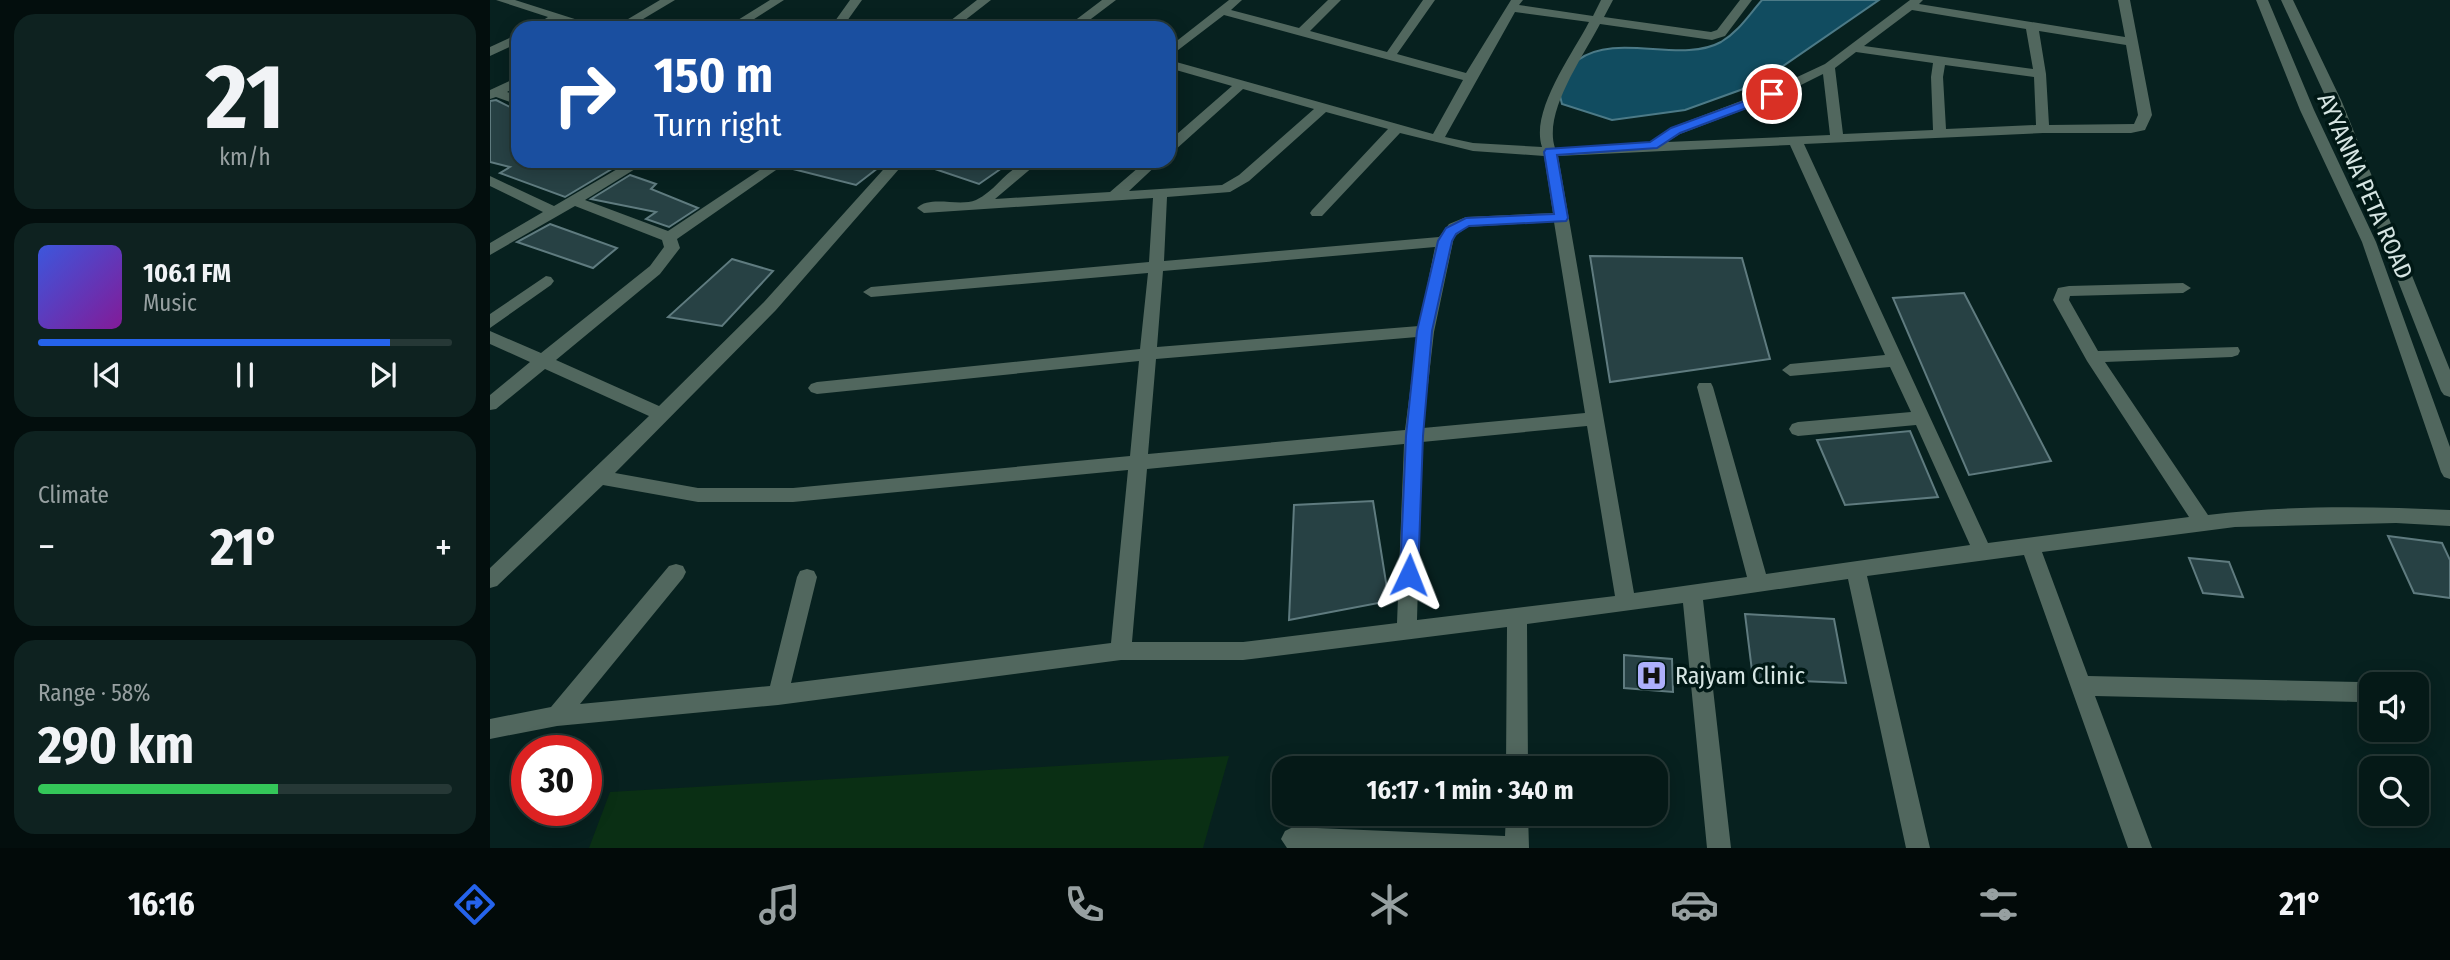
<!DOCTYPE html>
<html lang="en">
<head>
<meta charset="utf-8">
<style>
  body { margin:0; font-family:"Fira Sans Condensed",sans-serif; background:#0e2220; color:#f1f3f6; height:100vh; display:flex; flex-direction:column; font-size:26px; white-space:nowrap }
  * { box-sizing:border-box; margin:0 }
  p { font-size:23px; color:#97a0a1 }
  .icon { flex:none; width:38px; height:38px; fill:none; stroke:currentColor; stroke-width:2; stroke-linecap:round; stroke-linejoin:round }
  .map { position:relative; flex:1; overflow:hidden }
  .sheet { display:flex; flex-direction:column; gap:14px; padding:14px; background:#030e0d; width:490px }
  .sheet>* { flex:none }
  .top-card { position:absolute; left:21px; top:21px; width:665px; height:147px; border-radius:21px; box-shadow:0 4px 18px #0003,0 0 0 2px #263836; background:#1a4fa0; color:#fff; overflow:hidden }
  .controls { position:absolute; left:1869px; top:672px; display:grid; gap:14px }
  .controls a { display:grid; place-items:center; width:70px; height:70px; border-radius:14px; background:#051917; box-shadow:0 4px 18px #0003,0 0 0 2px #263836; font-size:35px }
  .speed { position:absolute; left:21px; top:735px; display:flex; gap:14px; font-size:35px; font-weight:700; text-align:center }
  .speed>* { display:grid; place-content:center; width:91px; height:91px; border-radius:50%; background:#051917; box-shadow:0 4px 18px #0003,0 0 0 2px #263836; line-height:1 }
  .speed .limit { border:10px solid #d22; background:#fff; color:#111 }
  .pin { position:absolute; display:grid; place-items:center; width:60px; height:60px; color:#fff; margin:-30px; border:4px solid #fff; border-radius:50%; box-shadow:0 2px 7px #0007 }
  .me { position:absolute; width:77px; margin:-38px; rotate:2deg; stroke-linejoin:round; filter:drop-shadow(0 0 5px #0008) }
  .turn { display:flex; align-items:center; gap:24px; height:147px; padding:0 28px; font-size:32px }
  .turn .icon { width:91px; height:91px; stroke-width:2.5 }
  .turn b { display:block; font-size:49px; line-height:60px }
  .big { font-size:52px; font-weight:700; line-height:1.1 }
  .sheet .widget { flex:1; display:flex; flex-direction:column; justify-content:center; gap:10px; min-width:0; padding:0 24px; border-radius:21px; background:#0e2220 }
  .sheet .dial { align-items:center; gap:0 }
  .dial b { font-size:91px; line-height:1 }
  .song { display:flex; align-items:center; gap:21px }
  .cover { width:84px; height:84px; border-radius:10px; background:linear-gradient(135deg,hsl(230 70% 55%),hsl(290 70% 35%)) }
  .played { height:7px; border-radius:4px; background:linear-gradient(90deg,#2563eb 85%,#263836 85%) }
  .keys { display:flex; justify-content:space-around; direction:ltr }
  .heat { display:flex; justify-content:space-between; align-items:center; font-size:38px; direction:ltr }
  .charge { height:10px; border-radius:5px; background:linear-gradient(90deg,#34c759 58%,#263836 0) }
  .trip { position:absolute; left:782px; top:756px; width:396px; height:70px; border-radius:21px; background:#051917; box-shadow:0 4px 18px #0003,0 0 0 2px #263836; font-weight:700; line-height:70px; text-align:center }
  .menu { display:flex; height:112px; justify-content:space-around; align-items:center; background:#020a09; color:#97a0a1 }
  .menu .icon { width:49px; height:49px }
  .menu .active { color:#2563eb }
  .menu b { font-size:32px; color:#f1f3f6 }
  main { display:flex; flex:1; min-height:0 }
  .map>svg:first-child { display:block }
</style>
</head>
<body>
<main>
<section class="sheet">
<div class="widget dial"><b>21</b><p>km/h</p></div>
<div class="widget">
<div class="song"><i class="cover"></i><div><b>106.1 FM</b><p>Music</p></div></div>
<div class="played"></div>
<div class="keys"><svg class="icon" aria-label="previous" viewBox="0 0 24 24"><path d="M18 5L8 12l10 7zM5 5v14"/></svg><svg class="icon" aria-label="pause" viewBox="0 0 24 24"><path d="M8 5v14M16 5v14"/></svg><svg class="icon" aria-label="next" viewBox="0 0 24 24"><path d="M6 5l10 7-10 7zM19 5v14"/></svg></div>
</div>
<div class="widget"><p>Climate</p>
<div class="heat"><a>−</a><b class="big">21°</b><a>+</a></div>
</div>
<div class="widget"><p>Range · 58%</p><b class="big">290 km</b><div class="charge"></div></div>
</section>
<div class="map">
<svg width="1960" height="848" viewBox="0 0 1960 848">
  <rect width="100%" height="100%" fill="#07211f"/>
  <path fill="#0a2f14" d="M 739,756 L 713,848 L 99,848 L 120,792 Z"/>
  <path fill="#114c60" stroke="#4c7a87" stroke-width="2" d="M 1272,0 L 1389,0 L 1267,84 L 1195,110 L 1122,120 L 1072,104 L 1069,92 C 1074,83 1080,65 1088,60 C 1126,32 1191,64 1231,42 C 1249,31 1258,16 1272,0 Z"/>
  <path fill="#274144" stroke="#5f7b7f" stroke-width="2" d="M 6,100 L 28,111 L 28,163 L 113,161 L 125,167 L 75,197 L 10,173 L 20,167 L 0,162 L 0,101 Z
    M 302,161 L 397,161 L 366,185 L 295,167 Z
    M 430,161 L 522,161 L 489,184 L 430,164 Z
    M 140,175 L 166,184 L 161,189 L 208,208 L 179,227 L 156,219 L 166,212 L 101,199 Z
    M 60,224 L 127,248 L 103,268 L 27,242 Z
    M 1100,256 L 1252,258 L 1280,359 L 1120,382 Z
    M 242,259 L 283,271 L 232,326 L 178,317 Z
    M 1474,293 L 1561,461 L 1479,475 L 1403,298 Z
    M 1420,431 L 1448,497 L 1355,505 L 1327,440 Z
    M 883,501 L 899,601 L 799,620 L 804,505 Z
    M 1898,536 L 1952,543 L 1960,560 L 1960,598 L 1924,593 Z
    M 1699,558 L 1739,562 L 1753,597 L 1713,593 Z
    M 1255,614 L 1344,619 L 1356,683 L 1263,679 Z
    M 1134,655 L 1182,659 L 1183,692 L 1134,688 Z"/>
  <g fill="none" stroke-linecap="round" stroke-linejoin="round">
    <path fill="#51675e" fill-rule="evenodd" d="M 6,0 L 25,0 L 113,28 L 94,28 L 70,21 L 56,28 L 41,28 L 58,17 Z
      M 170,0 L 185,0 L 138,28 L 123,28 Z
      M 280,0 L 294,0 L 250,28 L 235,28 Z
      M 360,0 L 372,0 L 352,28 L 340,28 Z
      M 487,0 L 501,0 L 465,28 L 451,28 Z
      M 612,0 L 626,0 L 589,28 L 575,28 Z
      M 739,0 L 752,0 L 741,10 L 809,28 L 838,0 L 851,0 L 820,31 L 897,52 L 933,0 L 945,0 L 907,54 L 976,73 L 1021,0 L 1033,0 L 1029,5 L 1103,16 L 1111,0 L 1123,0 L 1114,17 L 1221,32 L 1227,30 L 1250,0 L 1262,0 L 1235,36 L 1222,40 L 1110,24 C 1093,57 1053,112 1065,148 L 1159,143 L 1180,128 L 1277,91 L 1335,64 L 1420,0 L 1433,0 L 1429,4 L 1635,37 L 1628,0 L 1640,0 L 1662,115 L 1655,130 L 1641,133 L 1553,133 L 1314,144 L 1498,543 L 1699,517 L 1597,361 L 1563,300 L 1568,288 L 1579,286 L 1693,283 L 1701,288 L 1693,293 L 1580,296 L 1579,300 L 1608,351 L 1748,347 L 1750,351 L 1748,355 L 1742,357 L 1615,362 L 1718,515 C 1797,505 1881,506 1960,510 L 1960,526 L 1906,523 L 1745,527 L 1552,552 L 1598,676 L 1869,682 L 1876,685 L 1880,692 L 1876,699 L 1869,702 L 1605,696 L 1662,848 L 1638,848 L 1534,555 L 1377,576 L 1440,848 L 1416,848 L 1358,579 L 1213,600 L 1241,848 L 1217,848 L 1193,603 L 1037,624 L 1038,768 L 1016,768 L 1017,627 L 753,660 L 631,660 L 288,705 L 67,726 L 0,739 L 0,719 L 61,707 L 179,566 L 186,564 L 193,566 L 196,572 L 193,578 L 90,704 L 280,686 L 307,577 L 310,571 L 317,569 L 324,571 L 327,577 L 301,683 L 621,643 L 638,470 L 303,502 L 208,502 L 113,485 L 7,586 L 0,588 L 0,568 L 159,416 L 55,369 L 6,409 L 0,410 L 0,395 L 40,362 L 0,344 L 0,331 L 51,353 L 160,266 L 174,247 L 172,240 L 85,206 L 0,255 L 0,243 L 53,212 L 0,186 L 0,176 L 64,206 L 141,161 L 158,161 L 95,200 L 178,231 L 283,161 L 299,161 L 187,239 L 190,248 L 170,274 L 66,360 L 169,406 L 274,302 L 401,161 L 416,161 L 286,310 L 125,473 L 208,488 L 303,488 L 640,456 L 649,361 L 327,394 L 321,392 L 318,388 L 321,384 L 327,382 L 650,349 L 658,273 L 381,297 L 373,292 L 381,287 L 659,262 L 663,198 L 434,213 L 427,208 C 440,195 469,207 486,200 C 511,188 518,161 550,161 L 505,199 L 620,192 L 656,161 L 671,161 L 639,191 L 732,185 L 749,175 L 824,109 L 753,89 L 684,151 L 679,152 L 679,141 L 742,86 L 679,68 L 679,60 L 943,134 L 973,80 L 734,15 L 679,57 L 679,47 ZM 1422,10 L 1536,29 L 1543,69 L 1374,46 ZM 1025,12 L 1099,22 C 1082,55 1040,111 1052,147 L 983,143 L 955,137 ZM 1549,31 L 1636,45 L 1648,115 L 1644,124 L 1559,125 L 1556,74 ZM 1366,52 L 1443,63 L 1441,77 L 1443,130 L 1353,134 L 1345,68 ZM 1455,65 L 1544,77 L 1546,125 L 1456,129 L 1453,77 ZM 1333,74 L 1340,135 L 1177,142 L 1190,134 L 1287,97 ZM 836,112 L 898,129 L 822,210 L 820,213 L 822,216 L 832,216 L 910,133 L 983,151 L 1054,156 L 1063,213 L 976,217 L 959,224 L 949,237 L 674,261 L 677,197 L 740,192 L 759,181 ZM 1300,145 L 1395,355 L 1300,364 L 1292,370 L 1300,376 L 1400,367 L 1421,412 L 1308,422 L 1302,424 L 1299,429 L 1302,434 L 1308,436 L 1426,425 L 1480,545 L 1276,574 L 1223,387 L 1221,383 L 1209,383 L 1207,387 L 1257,577 L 1144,593 L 1068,156 ZM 1064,222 L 1095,413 L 933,428 L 944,332 L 964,237 L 977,227 ZM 945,247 L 929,326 L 667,347 L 673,271 ZM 927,337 L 915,430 L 658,454 L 666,359 ZM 1097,426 L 1125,596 L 927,620 L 932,442 ZM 914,444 L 907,623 L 753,642 L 642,642 L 657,469 Z
      M 1766,0 L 1778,0 L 1824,110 L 1886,242 L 1960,447 L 1960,479 L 1954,477 L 1951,472 L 1872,242 L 1810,110 Z
      M 1791,0 L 1803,0 L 1852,102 L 1960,370 L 1960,397 L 1954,395 L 1951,391 L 1838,102 Z
      M 28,34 L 28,43 L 0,56 L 0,47 Z
      M 28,77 L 28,86 L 17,92 L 28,96 L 28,105 L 6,97 L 0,99 L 0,90 Z
      M 56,276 L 61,277 L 64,281 L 61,285 L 0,328 L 0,314 Z
      M 1016,814 L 1038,814 L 1039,848 L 797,848 L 791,839 L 795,831 L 803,827 L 1015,836 Z"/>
  </g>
  <path fill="#2563eb" stroke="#184099" stroke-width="2" d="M 1282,91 L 1286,92 L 1286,97 L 1190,133 L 1167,148 L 1067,155 L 1078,218 L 1076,221 L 979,226 L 966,234 L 962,241 L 942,331 L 933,436 L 928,575 L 926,580 L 919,582 L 913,580 L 910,575 L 916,436 L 927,331 L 948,241 L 956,228 L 976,218 L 1064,214 L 1054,152 L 1056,149 L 1160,142 L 1181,128 Z"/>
  <defs>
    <symbol id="hospital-square" viewBox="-11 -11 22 22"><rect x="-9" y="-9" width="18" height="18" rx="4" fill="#adaffb" stroke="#001815"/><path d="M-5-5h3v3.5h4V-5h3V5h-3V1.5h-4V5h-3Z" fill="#111"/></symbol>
  </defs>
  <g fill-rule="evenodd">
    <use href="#hospital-square" x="1144" y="658" width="35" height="35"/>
  </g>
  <g text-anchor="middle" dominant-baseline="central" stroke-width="7" stroke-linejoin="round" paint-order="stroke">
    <g font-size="24" fill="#d6e5e3" stroke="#001815">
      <text transform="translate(1875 186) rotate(66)">AYYANNA PETA ROAD</text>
    </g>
    <g font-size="24" fill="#d6e5e3" stroke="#001815" text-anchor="start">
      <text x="1185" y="676">Rajyam Clinic</text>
    </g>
  </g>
</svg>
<div class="controls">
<a><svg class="icon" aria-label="sound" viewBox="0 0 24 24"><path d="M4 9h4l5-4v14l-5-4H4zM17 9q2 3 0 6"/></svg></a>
<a><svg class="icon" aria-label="search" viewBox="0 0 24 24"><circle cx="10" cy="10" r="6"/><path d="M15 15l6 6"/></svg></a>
</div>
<div class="speed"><div class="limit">30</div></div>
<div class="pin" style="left:1282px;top:94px;background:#d93025"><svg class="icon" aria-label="arrive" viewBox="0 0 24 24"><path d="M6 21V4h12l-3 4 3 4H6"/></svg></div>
<svg class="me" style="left:919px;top:575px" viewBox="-20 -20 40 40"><path d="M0-17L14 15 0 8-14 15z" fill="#2563eb" stroke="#fff" stroke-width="4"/></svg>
<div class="trip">16:17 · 1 min · 340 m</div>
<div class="top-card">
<div class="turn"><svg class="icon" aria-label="right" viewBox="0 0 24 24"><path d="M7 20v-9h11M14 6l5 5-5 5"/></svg><div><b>150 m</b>Turn right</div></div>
</div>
</div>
</main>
<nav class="menu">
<b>16:16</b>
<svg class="icon active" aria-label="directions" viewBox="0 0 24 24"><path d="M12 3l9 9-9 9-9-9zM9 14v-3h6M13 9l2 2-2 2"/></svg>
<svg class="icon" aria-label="music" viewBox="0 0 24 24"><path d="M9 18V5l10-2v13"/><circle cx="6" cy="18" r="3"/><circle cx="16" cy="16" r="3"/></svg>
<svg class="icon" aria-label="phone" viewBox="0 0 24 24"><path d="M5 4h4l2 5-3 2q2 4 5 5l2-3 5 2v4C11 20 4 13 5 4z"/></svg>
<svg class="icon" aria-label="climate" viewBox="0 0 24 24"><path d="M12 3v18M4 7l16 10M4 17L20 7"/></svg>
<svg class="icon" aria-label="car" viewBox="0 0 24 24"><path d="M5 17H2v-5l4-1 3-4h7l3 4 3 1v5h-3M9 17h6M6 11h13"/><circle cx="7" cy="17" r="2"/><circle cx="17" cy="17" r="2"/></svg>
<svg class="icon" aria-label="filters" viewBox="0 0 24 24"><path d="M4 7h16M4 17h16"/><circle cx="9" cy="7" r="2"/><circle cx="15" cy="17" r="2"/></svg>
<b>21°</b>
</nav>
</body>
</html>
